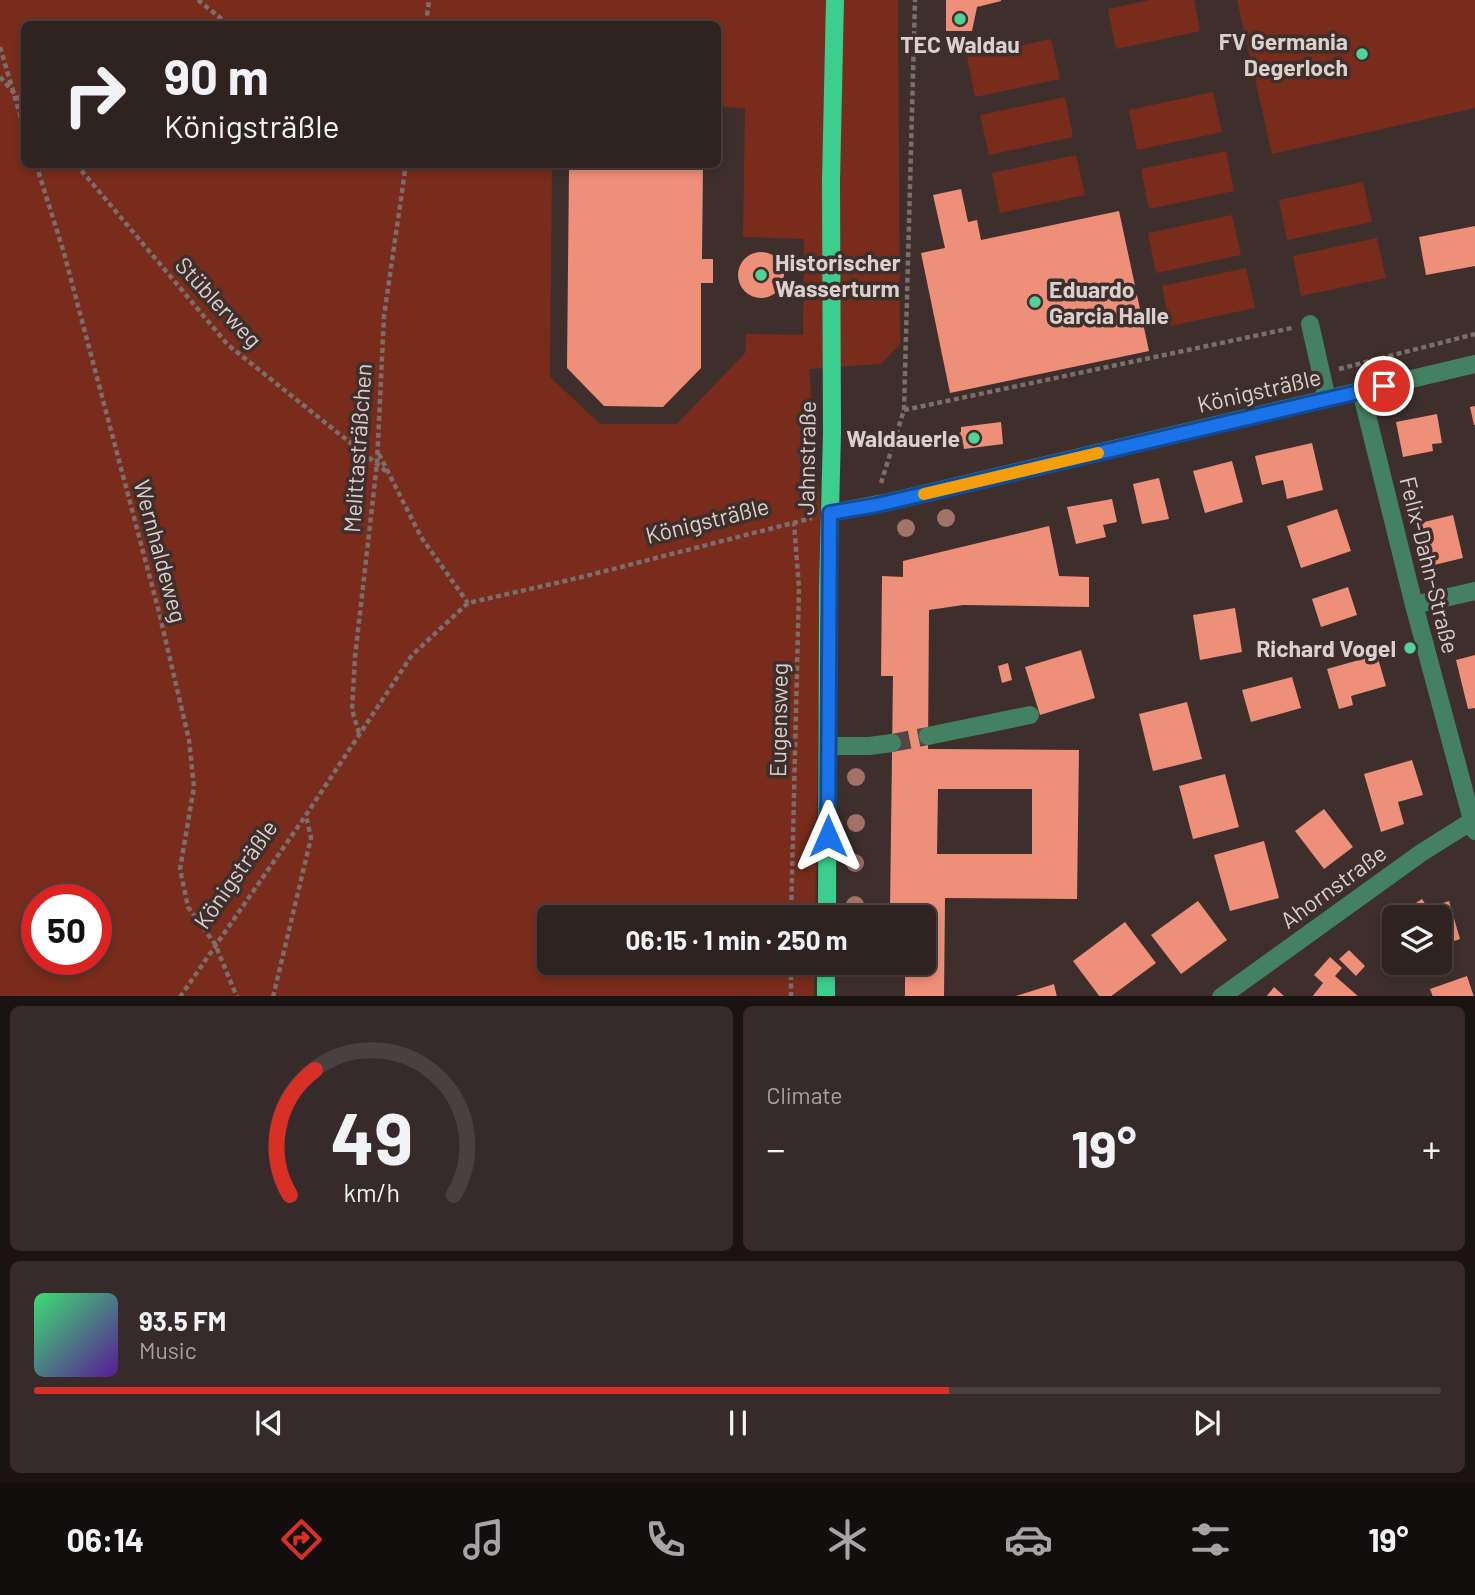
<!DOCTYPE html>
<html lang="en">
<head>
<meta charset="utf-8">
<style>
  body { margin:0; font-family:Barlow,sans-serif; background:#362b2a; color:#f1f3f6; height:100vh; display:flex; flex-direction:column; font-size:26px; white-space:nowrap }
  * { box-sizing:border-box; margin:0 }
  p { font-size:23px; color:#a7a4a5 }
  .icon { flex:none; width:38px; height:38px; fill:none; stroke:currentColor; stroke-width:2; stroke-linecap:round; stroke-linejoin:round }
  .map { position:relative; height:996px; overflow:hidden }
  .side { display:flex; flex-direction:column; gap:10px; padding:10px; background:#191312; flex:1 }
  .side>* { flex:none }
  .guide { position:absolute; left:21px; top:21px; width:700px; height:147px; border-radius:10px; box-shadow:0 4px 10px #0003,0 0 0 2px #49403f; background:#2e2321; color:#f1f3f6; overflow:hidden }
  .tools { position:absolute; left:1382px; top:905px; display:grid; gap:14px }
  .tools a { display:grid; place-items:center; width:70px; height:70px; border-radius:10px; background:#2e2321; box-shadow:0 4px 10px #0003,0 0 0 2px #49403f; font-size:35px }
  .speed { position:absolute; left:21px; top:884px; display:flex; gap:14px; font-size:35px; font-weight:700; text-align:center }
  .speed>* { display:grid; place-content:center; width:91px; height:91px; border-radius:50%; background:#2e2321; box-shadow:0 4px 10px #0003,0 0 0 2px #49403f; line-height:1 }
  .speed .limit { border:10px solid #d22; background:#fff; color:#111 }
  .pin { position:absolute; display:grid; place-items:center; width:60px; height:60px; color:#fff; margin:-30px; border:4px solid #fff; border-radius:50%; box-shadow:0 2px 7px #0007 }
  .me { position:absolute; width:77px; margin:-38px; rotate:0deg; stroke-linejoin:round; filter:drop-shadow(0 0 5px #0008) }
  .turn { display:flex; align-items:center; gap:24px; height:147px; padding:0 28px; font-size:32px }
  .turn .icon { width:91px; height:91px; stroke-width:2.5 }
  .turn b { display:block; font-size:49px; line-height:60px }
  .big { font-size:52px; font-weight:700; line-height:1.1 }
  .side .widget { flex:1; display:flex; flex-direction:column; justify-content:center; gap:10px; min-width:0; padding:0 24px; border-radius:10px; background:#362b2a }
  .side .dial { align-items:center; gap:0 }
  .dial svg { height:182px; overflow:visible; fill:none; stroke:#49403f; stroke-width:7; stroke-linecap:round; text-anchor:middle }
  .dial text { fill:#f1f3f6; stroke:none }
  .song { display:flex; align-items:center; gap:21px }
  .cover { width:84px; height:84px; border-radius:10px; background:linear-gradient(135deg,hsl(140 70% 55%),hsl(270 70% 35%)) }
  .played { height:7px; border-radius:4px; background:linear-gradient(90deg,#d93025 65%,#49403f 65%) }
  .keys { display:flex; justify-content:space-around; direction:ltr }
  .heat { display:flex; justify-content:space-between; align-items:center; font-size:38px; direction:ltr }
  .side .tiles { flex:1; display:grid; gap:10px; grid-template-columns:1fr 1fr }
  .widget:last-child { grid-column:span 2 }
  .trip { position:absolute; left:537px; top:905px; width:399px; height:70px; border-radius:10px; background:#2e2321; box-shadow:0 4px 10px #0003,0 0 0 2px #49403f; font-weight:700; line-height:70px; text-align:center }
  .menu { display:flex; height:112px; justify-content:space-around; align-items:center; background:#120e0d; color:#a7a4a5 }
  .menu .icon { width:49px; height:49px }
  .menu .active { color:#d93025 }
  .menu b { font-size:32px; color:#f1f3f6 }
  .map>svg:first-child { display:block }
</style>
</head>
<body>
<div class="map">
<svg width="1475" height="997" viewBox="0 0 1475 997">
  <rect width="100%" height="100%" fill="#3e2f2c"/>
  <path fill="#792c1b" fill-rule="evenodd" d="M 0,0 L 898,0 L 900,344 L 881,364 L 809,369 L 822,529 L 815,917 L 550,917 L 550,962 L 814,963 L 814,996 L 0,997 ZM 24,24 L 718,24 L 718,107 L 745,108 L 743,237 L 804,239 L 803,335 L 746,334 L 745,353 L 677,424 L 600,424 L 550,377 L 552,164 L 24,164 ZM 37,900 L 96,900 L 96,959 L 37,959 Z
    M 1149,0 L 1194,0 L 1200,31 L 1116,49 L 1108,9 Z
    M 1237,0 L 1475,0 L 1475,108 L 1272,154 Z
    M 1051,39 L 1060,79 L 975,97 L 967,57 Z
    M 1213,92 L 1222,132 L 1137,150 L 1129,110 Z
    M 1065,97 L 1073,137 L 989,155 L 980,115 Z
    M 1226,151 L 1234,191 L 1149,209 L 1141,169 Z
    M 1076,155 L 1085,195 L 1000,213 L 992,173 Z
    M 1363,182 L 1372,222 L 1287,240 L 1279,200 Z
    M 1232,215 L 1241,255 L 1156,273 L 1148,233 Z
    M 1377,238 L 1386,278 L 1301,296 L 1293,256 Z
    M 1246,268 L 1255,308 L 1170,326 L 1162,286 Z"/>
  <path fill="#ee8f79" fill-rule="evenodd" d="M 946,0 L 1001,0 L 1001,1 L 977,7 L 972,31 L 946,31 Z
    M 572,164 L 703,164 L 702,259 L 713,259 L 713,283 L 701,283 L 701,368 L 663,407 L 604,406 L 567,368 L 569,167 Z
    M 961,189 L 968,222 L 977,220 L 981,240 L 1119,211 L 1149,351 L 950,393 L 921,253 L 945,248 L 933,195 Z
    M 1475,226 L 1475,266 L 1426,275 L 1419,237 Z
    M738 275a23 23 0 1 1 46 0a23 23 0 1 1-46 0Z
    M 1475,406 L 1475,425 L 1474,425 L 1470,407 Z
    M 1437,414 L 1442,443 L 1432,444 L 1433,451 L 1403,457 L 1396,422 Z
    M 1001,422 L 1003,444 L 964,449 L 963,443 L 958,442 L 958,434 L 961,432 L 961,427 Z
    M 1312,443 L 1323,490 L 1287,499 L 1283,480 L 1262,485 L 1255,456 Z
    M 1232,461 L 1243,502 L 1205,513 L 1193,471 Z
    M 1159,478 L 1169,519 L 1142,524 L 1133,484 Z
    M 1112,499 L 1117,522 L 1103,525 L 1106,537 L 1076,544 L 1067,507 Z
    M 1337,509 L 1351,551 L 1301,568 L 1287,526 Z
    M 1453,515 L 1463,558 L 1430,566 L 1420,523 Z
    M 1049,526 L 1059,576 L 1089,577 L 1089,607 L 963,605 L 929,610 L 928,749 L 1079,750 L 1077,899 L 945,898 L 944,997 L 905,997 L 905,962 L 924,962 L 924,917 L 906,917 L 906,909 L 890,909 L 893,676 L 881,676 L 882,576 L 903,577 L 903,561 ZM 938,789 L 1032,789 L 1032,854 L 937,854 Z
    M 1348,587 L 1357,615 L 1321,627 L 1312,599 Z
    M 1235,608 L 1242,652 L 1200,660 L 1193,615 Z
    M 1081,650 L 1095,698 L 1040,715 L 1025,667 Z
    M 1377,655 L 1386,686 L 1351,696 L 1353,705 L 1339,709 L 1327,669 Z
    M 1475,655 L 1475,708 L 1468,709 L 1456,660 Z
    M 1008,663 L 1012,680 L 1002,683 L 998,666 Z
    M 1292,677 L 1301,708 L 1251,722 L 1242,690 Z
    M 1187,702 L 1202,759 L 1153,771 L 1139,714 Z
    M 1412,760 L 1423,795 L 1398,802 L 1404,824 L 1381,832 L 1364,774 Z
    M 1225,774 L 1239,827 L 1193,839 L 1179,786 Z
    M 1324,809 L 1353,847 L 1324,869 L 1295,831 Z
    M 1264,841 L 1279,898 L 1230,911 L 1214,855 Z
    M 1422,899 L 1428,908 L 1449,901 L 1460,939 L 1440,946 L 1440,917 L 1394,917 Z
    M 1198,901 L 1227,940 L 1181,974 L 1151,935 Z
    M 1125,922 L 1156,963 L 1110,997 L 1100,997 L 1073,961 Z
    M 1349,950 L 1365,966 L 1356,976 L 1339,959 Z
    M 1330,957 L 1342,968 L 1335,976 L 1359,997 L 1312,997 L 1323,983 L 1314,975 Z
    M 1467,976 L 1474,997 L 1433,997 L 1430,989 Z
    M 1054,984 L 1057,997 L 1016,997 L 1016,996 Z
    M 1274,987 L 1285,997 L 1266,997 Z"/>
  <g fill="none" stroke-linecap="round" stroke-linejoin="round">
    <path stroke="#554744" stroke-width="18" stroke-dasharray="18 9" stroke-linecap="butt" d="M 892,743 L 928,736"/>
    <path stroke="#7b6e6b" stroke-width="4.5" stroke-dasharray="5 3.5" stroke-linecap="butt" d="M 198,0 L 228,24
      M 426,24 L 429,0
      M 0,47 L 24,128
      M 0,77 L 24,104
      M 36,164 L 64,253 L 117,453 L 159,612 L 189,740 L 194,787 L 180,869 L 188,907 L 215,944 L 237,997
      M 76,164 L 228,345 L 387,472
      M 1339,369 L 1475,334
      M 904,410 L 1292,328
      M 379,454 L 421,537 L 468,603
      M 881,483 L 904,410 L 915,0
      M 359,733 L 352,710 L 355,657 L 377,463 L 384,316 L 406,164
      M 791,917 L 799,588 L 794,523
      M 180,997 L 306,815 L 412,655 L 468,603 L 578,578 L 812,518
      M 273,997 L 311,838 L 306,816
      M 791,997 L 791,962"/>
    <path stroke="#448162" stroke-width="18" d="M 1310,324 L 1327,399
      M 1361,391 L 1414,605 L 1475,831
      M 830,513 L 889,502 L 1475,364
      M 1414,605 L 1475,591
      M 928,736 L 1030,715
      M 828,746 L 869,746 L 892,743
      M 1221,997 L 1421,853 L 1475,819"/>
    <path stroke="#3bce8f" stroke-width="18" d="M 827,917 L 828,589 L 832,433 L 831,181 L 835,0
      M 826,997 L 826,962"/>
  </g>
  <g fill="#a27367">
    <circle cx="946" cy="518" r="9"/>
    <circle cx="906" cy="528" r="9"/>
    <circle cx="856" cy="777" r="9"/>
    <circle cx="856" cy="823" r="9"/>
    <circle cx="855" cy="863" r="9"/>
    <circle cx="855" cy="905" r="9"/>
  </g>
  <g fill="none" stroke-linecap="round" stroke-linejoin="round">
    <defs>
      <path id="route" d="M 828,836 L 830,513 L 877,505 L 1384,386"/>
    </defs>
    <use href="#route" stroke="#114b97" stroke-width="18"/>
    <use href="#route" stroke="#1a73e8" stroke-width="12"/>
    <path stroke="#f59e0b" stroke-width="12" d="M 924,494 L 1098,453"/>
  </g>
  <g fill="#51d398" stroke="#3e2f2c" stroke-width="2.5">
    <circle cx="960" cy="19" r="7"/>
    <circle cx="1362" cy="54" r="7"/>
    <circle cx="761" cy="275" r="7"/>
    <circle cx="1035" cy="302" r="7"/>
    <circle cx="974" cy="438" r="7"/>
    <circle cx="1410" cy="648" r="7"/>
  </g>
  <g text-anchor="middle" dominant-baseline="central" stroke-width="7" stroke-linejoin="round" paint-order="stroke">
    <g font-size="23" font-weight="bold" fill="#dad0cd" stroke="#3e2f2c" text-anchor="end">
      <text x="1348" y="41">FV Germania<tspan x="1348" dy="26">Degerloch</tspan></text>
      <text x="960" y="44" text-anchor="middle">TEC Waldau</text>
      <text x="775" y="262" text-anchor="start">Historischer<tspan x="775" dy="26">Wasserturm</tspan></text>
      <text x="1049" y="289" text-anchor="start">Eduardo<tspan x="1049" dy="26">Garcia Halle</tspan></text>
      <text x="960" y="438">Waldauerle</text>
      <text x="1396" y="648">Richard Vogel</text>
    </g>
    <g font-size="23" fill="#dad0cd" stroke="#3e2f2c">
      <text transform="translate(219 302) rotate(47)">Stüblerweg</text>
      <text transform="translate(1259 390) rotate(-13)">Königsträßle</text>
      <text transform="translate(357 448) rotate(-86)">Melittasträßchen</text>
      <text transform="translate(806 458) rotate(-89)">Jahnstraße</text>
      <text transform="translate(707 520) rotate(-14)">Königsträßle</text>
      <text transform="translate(161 551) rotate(75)">Wernhaldeweg</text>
      <text transform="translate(1430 565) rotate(76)">Felix-Dahn-Straße</text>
      <text transform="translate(778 720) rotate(-89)">Eugensweg</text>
      <text transform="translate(235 874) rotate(-55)">Königsträßle</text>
      <text transform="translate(1333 886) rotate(-36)">Ahornstraße</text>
    </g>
  </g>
</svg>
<div class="tools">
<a><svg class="icon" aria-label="layers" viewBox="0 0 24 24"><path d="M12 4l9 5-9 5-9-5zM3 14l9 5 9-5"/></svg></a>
</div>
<div class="speed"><div class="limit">50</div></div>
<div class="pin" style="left:1384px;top:386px;background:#d93025"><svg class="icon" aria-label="arrive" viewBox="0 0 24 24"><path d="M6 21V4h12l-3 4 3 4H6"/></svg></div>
<svg class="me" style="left:828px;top:836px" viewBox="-20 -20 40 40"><path d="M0-17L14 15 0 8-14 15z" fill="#1a73e8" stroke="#fff" stroke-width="4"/></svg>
<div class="trip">06:15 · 1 min · 250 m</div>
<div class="guide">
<div class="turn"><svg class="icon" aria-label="right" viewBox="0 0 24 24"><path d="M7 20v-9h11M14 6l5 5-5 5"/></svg><div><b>90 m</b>Königsträßle</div></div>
</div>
</div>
<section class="side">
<div class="tiles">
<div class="widget dial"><svg viewBox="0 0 100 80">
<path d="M14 69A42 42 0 1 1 86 69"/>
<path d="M14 69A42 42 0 0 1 25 14" stroke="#d93025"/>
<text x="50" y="56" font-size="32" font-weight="700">49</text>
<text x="50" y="72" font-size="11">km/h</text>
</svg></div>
<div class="widget"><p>Climate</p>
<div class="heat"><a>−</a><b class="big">19°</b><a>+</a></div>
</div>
<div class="widget">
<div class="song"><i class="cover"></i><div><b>93.5 FM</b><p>Music</p></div></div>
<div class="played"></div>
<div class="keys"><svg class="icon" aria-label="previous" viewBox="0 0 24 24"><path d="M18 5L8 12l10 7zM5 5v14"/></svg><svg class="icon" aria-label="pause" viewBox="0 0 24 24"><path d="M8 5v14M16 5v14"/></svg><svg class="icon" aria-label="next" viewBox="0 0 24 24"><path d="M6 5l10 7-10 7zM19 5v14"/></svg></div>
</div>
</div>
</section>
<nav class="menu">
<b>06:14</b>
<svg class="icon active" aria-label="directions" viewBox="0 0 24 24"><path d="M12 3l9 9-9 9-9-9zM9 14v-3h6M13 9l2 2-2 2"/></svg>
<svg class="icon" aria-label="music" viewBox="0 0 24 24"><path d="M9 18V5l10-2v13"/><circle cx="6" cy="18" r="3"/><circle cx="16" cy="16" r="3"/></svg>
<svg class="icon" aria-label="phone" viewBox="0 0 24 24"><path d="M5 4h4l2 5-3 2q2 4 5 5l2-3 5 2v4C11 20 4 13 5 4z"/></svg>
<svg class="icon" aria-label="climate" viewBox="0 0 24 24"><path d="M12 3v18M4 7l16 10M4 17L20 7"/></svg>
<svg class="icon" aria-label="car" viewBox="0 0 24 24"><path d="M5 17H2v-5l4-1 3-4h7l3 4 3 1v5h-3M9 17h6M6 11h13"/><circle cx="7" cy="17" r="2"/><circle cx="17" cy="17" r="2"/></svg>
<svg class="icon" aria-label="filters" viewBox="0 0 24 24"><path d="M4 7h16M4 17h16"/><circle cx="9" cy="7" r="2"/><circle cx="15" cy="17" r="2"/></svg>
<b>19°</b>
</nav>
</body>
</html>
